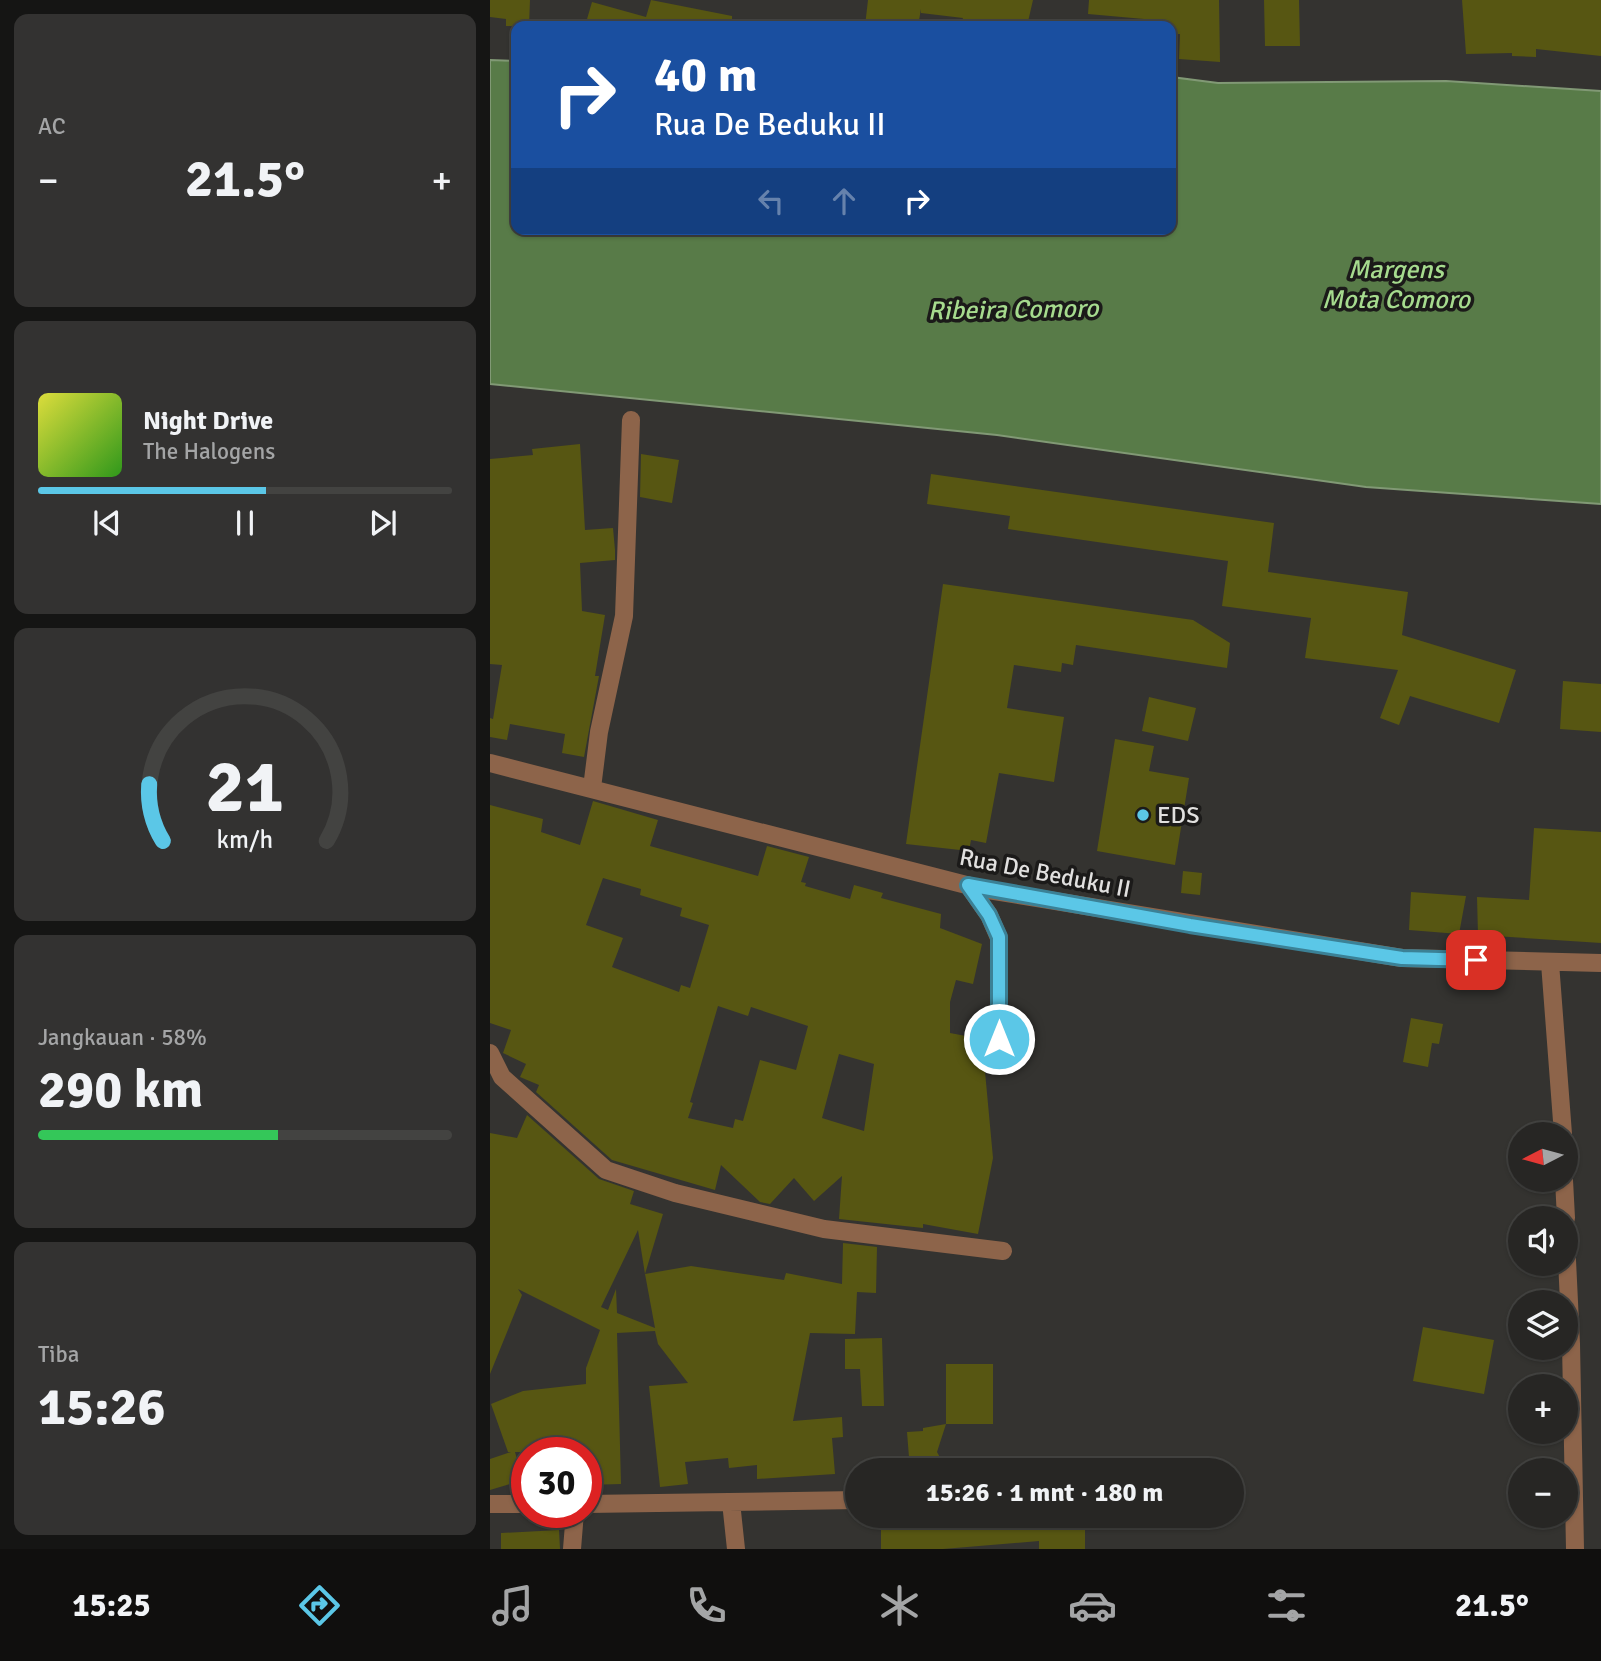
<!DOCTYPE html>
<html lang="id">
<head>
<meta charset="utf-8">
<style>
  body { margin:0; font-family:Signika,sans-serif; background:#333231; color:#f1f3f6; height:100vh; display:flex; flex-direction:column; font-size:26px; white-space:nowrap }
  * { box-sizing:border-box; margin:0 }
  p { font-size:23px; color:#a4a5a6 }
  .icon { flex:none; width:38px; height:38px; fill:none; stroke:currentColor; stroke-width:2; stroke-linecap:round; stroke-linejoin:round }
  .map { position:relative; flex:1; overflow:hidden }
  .details { display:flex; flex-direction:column; gap:14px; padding:14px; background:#151514; width:490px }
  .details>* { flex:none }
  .hud { position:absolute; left:21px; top:21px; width:665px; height:214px; border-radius:14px; box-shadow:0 2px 5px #0004,0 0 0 2px #434341; background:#1a4fa0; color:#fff; overflow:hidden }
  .needle { width:46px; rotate:264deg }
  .fabs { position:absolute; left:1018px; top:1122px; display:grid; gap:14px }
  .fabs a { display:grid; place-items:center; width:70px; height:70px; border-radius:50%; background:#272624; box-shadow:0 2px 5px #0004,0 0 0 2px #434341; font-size:35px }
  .speed { position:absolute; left:21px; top:1437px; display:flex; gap:14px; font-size:35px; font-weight:700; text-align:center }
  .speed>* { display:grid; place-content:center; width:91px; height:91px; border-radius:50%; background:#272624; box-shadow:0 2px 5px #0004,0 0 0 2px #434341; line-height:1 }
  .speed .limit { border:10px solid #d22; background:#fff; color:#111 }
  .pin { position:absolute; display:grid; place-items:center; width:60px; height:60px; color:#fff; margin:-30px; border-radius:14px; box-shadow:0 4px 10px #0006 }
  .me { position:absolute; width:77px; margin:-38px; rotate:0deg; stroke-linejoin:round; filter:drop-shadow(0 0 5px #0008) }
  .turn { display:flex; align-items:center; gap:24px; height:147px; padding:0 28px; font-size:32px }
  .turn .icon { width:91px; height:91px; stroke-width:2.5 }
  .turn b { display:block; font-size:49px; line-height:60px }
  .lanes { display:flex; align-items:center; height:66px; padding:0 28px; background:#0003; justify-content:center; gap:35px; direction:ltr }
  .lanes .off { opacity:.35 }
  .big { font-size:52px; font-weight:700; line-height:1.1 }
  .details .card { flex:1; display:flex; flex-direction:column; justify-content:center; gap:10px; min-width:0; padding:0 24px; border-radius:14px; background:#333231 }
  .details .dial { align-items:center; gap:0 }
  .dial svg { height:182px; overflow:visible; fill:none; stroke:#434341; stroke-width:7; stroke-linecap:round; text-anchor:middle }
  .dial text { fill:#f1f3f6; stroke:none }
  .song { display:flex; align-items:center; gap:21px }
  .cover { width:84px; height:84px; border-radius:10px; background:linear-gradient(135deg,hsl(60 70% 55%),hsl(110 70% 35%)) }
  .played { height:7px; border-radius:4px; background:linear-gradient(90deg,#5bc7e7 55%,#434341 55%) }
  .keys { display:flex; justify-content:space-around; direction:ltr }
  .heat { display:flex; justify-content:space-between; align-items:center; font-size:38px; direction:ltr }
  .charge { height:10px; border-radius:5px; background:linear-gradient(90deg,#34c759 58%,#434341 0) }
  .trip { position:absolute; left:355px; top:1458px; width:399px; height:70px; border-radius:35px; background:#272624; box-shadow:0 2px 5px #0004,0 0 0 2px #434341; font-weight:700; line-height:70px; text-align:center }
  .tabs { display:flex; height:112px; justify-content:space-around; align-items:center; background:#100f0e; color:#a4a5a6 }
  .tabs .icon { width:49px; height:49px }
  .tabs .current { color:#5bc7e7 }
  .tabs b { font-size:32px; color:#f1f3f6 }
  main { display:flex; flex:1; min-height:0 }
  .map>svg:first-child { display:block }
</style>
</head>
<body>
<main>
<section class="details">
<div class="card"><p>AC</p>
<div class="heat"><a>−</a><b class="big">21.5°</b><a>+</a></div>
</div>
<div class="card">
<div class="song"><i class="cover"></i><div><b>Night Drive</b><p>The Halogens</p></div></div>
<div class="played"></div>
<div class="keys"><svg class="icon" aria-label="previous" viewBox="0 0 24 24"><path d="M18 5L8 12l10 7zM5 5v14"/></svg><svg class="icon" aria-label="pause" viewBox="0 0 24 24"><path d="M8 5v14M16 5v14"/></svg><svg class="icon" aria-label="next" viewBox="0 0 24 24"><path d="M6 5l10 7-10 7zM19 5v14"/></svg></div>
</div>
<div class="card dial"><svg viewBox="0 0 100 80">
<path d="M14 69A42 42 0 1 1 86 69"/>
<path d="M14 69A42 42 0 0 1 8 44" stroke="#5bc7e7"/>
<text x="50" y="56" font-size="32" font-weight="700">21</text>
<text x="50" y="72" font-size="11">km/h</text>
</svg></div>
<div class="card"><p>Jangkauan · 58%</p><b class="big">290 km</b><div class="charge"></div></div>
<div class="card"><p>Tiba</p><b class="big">15:26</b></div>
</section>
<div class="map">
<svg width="1111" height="1549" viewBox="0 0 1111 1549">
  <rect width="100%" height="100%" fill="#343330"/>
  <path fill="#587b48" stroke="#819975" stroke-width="2" d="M 0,60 L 26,61 L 26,229 L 681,229 L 681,77 L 728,83 L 956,81 L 1111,91 L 1111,504 L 876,487 L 507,435 L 0,384 Z"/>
  <path fill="#575612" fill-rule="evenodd" d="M 0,0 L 40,0 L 39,26 L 16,26 L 16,19 L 0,17 Z
    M 161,0 L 242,16 L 242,26 L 95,26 L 102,2 L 156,17 Z
    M 378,0 L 543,0 L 537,26 L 470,26 L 473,18 L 431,13 L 431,9 L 428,26 L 375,26 Z
    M 599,0 L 729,0 L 730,62 L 689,59 L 690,34 L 681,34 L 681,26 L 653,26 L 654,19 L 598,14 Z
    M 774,0 L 809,0 L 810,46 L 775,46 Z
    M 972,0 L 1111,0 L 1111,56 L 1046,49 L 1046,57 L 1022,56 L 1022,53 L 976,54 Z
    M 90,444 L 95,530 L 123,528 L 125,550 L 125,560 L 90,563 L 92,611 L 115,615 L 105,676 L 109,676 L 94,757 L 72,753 L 75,734 L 20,724 L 17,740 L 0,737 L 0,718 L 3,719 L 12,665 L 0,664 L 0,459 L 43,455 L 42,449 Z
    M 151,454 L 189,460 L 182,503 L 150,497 Z
    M 441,474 L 784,523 L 778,572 L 918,592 L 912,635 L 1026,670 L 1009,723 L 920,696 L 909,725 L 890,718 L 908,670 L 815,658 L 821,618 L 732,606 L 738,561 L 518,529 L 520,516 L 437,504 Z
    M 453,584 L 703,620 L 740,643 L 737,668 L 586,645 L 583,665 L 572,663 L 571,672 L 524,665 L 517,708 L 574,717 L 564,782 L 509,773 L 496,843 L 481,840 L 479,851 L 416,844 Z
    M 1073,681 L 1111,684 L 1111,732 L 1070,729 Z
    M 659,697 L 706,708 L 698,741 L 652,731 Z
    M 625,739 L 664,746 L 659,771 L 699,778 L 685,865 L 607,851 Z
    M 103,801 L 168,820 L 160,846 L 268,876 L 277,846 L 319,857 L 311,882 L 316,883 L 315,886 L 360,899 L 364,885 L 393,893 L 391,898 L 451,914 L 450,928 L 492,944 L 483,984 L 466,980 L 460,1002 L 460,1033 L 492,1039 L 503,1158 L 488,1234 L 433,1224 L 433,1228 L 349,1219 L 352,1176 L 324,1201 L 304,1178 L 280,1204 L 270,1202 L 231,1165 L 225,1190 L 122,1160 L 46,1092 L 49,1085 L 30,1077 L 36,1064 L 13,1053 L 21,1030 L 0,1023 L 0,805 L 53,819 L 51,832 L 90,845 ZM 113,878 L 151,889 L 150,895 L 192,908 L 190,916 L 219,925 L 200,988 L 191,985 L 189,992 L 122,967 L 133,938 L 96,925 ZM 228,1006 L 258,1016 L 261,1007 L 318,1026 L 306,1070 L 270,1060 L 253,1121 L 245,1119 L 243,1128 L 198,1118 L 203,1103 L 200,1102 ZM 349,1054 L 384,1064 L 374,1131 L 332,1118 Z
    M 1044,828 L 1111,832 L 1111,943 L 988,935 L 987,897 L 1039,900 Z
    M 693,871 L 712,873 L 710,895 L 691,893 Z
    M 921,892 L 976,896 L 969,934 L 919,930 Z
    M 921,1018 L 953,1024 L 949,1044 L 942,1043 L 938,1067 L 913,1062 Z
    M 37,1115 L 109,1179 L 144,1191 L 140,1204 L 173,1214 L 155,1274 L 148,1230 L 111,1307 L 118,1310 L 126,1289 L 127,1313 L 165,1328 L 155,1274 L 201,1266 L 294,1280 L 296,1273 L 352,1284 L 353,1243 L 387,1247 L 386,1293 L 367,1292 L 365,1334 L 320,1333 L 303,1421 L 352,1417 L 353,1437 L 342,1438 L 345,1474 L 267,1479 L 267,1465 L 239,1468 L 238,1458 L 195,1462 L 198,1484 L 170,1487 L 159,1386 L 198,1383 L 168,1344 L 165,1331 L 127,1333 L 131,1484 L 96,1485 L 96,1452 L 25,1452 L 33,1480 L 0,1490 L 0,1459 L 21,1452 L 18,1452 L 1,1404 L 33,1391 L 96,1384 L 96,1368 L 110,1330 L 28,1289 L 32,1295 L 0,1374 L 0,1133 L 27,1138 Z
    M 933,1327 L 1004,1340 L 994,1394 L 923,1381 Z
    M 392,1338 L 394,1406 L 372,1406 L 370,1369 L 355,1369 L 355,1339 Z
    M 456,1364 L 503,1364 L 503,1424 L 456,1424 Z
    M 456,1424 L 447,1452 L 457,1470 L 420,1470 L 417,1432 L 433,1431 L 433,1428 Z
    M 391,1516 L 590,1516 L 590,1524 L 595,1524 L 595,1549 L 549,1549 L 549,1541 L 453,1549 L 391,1549 Z
    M 69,1530 L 70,1549 L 11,1549 L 11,1533 Z"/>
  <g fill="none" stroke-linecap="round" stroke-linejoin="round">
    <path stroke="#8d644a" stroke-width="18" d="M 0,763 L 492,889 L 912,958 L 1111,963
      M 102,788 L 109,732 L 134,616 L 141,420
      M 478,885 L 499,915 L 509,938 L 509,1039
      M 1060,963 L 1073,1134
      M 0,1053 L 12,1077 L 116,1170 L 185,1193 L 334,1229 L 513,1251
      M 1074,1180 L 1076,1218
      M 1076,1239 L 1081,1344 L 1085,1549
      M 241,1502 L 246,1549
      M 0,1504 L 37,1504
      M 96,1504 L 368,1500
      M 82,1549 L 85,1512"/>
  </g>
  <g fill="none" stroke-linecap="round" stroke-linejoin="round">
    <defs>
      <path id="route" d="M 509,1039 L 509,937 L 499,915 L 478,885 L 700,925 L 912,958 L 986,960"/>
    </defs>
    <use href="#route" stroke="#3b8196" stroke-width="18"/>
    <use href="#route" stroke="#5bc7e7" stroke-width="12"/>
  </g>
  <circle fill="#5bc7e7" stroke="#1b1a19" stroke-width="2.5" cx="653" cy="815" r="7"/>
  <g text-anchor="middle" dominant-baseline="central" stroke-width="7" stroke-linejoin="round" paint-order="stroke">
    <g font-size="24" fill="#e1e0df" stroke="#1b1a19" text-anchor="start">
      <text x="667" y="815">EDS</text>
    </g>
    <g font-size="24" fill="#e1e0df" stroke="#1b1a19">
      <text transform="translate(555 873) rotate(11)">Rua De Beduku II</text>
    </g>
    <g font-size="26" font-style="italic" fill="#a6db8e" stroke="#1b1a19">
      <text x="906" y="270">Margens<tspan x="906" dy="30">Mota Comoro</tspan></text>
      <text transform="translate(523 310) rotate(-1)">Ribeira Comoro</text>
    </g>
  </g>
</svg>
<div class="fabs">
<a><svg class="needle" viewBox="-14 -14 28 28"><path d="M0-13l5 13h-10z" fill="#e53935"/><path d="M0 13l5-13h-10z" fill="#a4a5a6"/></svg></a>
<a><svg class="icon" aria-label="sound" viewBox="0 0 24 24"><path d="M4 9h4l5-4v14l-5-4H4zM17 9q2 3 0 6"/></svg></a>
<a><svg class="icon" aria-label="layers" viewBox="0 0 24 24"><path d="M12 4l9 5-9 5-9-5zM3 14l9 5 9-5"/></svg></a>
<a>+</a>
<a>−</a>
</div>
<div class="speed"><div class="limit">30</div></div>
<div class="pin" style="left:986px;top:960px;background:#d93025"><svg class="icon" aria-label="arrive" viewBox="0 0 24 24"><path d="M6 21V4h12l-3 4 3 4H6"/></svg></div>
<svg class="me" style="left:509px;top:1039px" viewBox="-20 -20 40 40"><circle r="17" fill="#5bc7e7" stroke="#fff" stroke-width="3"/><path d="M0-11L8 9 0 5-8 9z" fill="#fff"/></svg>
<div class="trip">15:26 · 1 mnt · 180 m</div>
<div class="hud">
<div class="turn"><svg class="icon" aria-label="right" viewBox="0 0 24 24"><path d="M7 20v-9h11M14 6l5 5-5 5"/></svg><div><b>40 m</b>Rua De Beduku II</div></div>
<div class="lanes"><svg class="icon off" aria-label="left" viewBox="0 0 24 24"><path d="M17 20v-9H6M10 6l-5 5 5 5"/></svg><svg class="icon off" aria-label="ahead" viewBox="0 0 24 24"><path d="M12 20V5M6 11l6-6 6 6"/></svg><svg class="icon" aria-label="right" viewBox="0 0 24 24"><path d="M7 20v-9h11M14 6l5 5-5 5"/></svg></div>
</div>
</div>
</main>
<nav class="tabs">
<b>15:25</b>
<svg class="icon current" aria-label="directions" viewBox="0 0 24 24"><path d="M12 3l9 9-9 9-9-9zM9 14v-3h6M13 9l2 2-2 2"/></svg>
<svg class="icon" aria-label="music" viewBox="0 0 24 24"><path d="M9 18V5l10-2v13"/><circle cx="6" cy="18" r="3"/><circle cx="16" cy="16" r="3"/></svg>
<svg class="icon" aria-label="phone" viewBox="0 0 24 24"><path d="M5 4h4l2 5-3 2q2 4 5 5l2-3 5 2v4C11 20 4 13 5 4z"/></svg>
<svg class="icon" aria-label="climate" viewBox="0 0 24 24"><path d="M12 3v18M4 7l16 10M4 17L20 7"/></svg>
<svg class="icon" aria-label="car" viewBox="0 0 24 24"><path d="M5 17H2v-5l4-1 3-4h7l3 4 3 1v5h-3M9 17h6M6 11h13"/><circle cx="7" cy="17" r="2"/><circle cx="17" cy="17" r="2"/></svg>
<svg class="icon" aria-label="filters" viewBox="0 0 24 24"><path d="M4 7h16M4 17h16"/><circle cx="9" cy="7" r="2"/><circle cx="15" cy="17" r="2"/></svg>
<b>21.5°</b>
</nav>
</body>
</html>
